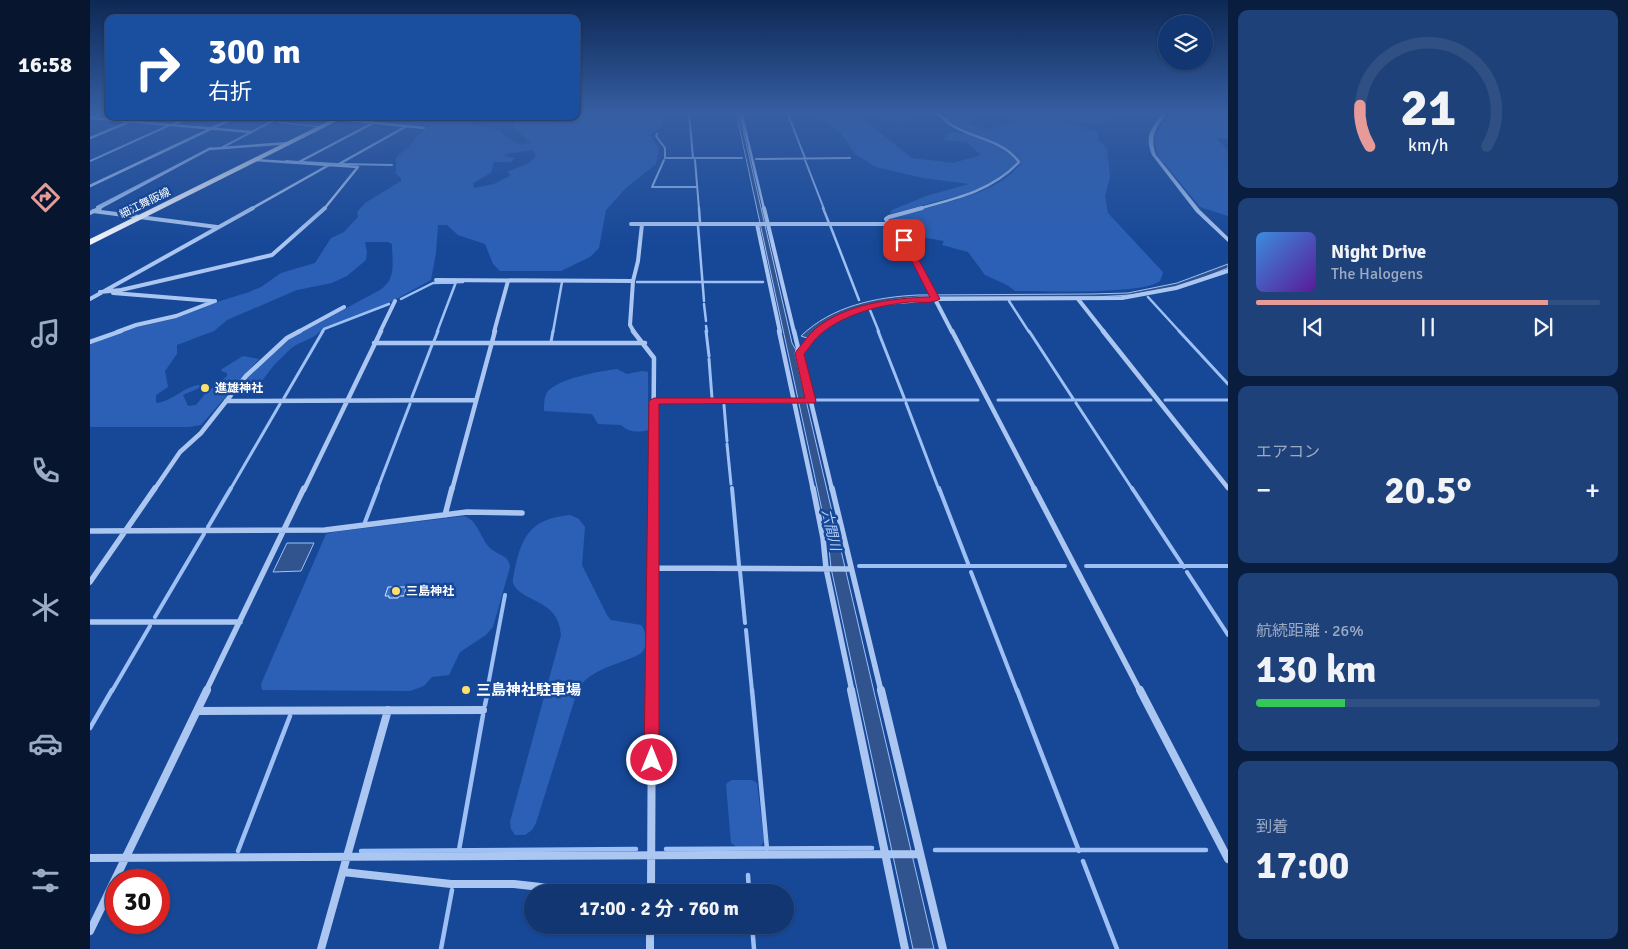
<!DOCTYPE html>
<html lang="ja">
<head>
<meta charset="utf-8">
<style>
  body { margin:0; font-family:Signika,"Noto Sans JP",sans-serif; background:#1e417a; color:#f1f3f6; height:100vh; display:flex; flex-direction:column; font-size:19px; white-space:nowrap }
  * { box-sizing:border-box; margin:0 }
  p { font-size:16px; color:#9cabc4 }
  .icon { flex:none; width:28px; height:28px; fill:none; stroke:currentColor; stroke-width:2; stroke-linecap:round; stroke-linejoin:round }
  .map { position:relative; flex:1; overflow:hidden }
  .details { display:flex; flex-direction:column; gap:10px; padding:10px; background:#091e3f; width:400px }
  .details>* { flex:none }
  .banner { position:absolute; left:15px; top:15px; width:475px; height:105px; border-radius:10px; box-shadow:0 1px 4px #0004,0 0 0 1px #305084; background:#1a4fa0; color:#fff; overflow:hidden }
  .fabs { position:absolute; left:1068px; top:15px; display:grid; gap:10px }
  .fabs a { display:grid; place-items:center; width:55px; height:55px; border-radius:50%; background:#113672; box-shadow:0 1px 4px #0004,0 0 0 1px #305084; font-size:25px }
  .speed { position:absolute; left:15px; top:869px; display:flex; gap:10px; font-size:25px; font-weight:700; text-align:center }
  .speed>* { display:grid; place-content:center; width:65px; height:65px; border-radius:50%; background:#113672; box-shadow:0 1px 4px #0004,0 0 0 1px #305084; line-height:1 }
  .speed .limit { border:8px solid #d22; background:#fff; color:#111 }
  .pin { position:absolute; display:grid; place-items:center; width:42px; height:42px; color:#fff; margin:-21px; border-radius:10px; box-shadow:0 2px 8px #0006 }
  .me { position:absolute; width:55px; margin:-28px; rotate:0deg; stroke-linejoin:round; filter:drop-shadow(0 0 4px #0008) }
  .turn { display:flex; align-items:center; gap:18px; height:105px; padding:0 20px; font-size:22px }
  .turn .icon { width:65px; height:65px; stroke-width:2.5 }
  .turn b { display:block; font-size:35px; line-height:42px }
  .big { font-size:38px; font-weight:700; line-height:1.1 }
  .details .widget { flex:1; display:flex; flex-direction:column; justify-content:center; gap:8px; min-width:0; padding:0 18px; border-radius:10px; background:#1e417a }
  .details .dial { align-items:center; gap:0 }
  .dial svg { height:130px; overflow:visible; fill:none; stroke:#305084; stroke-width:7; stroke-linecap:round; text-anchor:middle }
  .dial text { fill:#f1f3f6; stroke:none }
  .song { display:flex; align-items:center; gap:15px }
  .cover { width:60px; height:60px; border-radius:8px; background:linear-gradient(135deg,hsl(210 70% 55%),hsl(270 70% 35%)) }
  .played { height:5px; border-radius:2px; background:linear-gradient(90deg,#e69b98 85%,#305084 85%) }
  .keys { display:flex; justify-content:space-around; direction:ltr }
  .heat { display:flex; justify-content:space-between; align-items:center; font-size:28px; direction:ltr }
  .charge { height:8px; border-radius:4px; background:linear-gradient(90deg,#34c759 26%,#305084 0) }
  .trip { position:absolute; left:434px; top:884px; width:270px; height:50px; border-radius:25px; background:#113672; box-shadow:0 1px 4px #0004,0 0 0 1px #305084; font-weight:700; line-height:50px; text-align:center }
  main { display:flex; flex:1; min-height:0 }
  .tab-bar { display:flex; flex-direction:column; width:90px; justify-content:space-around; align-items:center; background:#07162e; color:#9cabc4 }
  .tab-bar .icon { width:35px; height:35px }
  .tab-bar .on { color:#e69b98 }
  .tab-bar b { font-size:22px; color:#f1f3f6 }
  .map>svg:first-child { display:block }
</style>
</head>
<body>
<main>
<nav class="tab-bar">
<b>16:58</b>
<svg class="icon on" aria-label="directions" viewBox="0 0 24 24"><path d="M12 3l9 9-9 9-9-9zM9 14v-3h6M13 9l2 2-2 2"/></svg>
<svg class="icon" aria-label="music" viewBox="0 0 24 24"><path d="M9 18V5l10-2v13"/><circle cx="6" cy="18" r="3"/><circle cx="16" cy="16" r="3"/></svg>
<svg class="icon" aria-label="phone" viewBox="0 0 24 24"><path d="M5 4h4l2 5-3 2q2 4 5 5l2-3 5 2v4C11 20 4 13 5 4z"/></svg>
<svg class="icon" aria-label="climate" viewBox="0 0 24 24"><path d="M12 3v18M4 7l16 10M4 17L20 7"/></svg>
<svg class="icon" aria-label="car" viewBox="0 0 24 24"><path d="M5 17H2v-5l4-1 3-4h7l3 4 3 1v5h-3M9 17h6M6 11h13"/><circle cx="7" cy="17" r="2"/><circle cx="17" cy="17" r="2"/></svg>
<svg class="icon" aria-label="filters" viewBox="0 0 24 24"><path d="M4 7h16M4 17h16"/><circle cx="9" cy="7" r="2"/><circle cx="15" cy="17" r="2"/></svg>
</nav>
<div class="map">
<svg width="1138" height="949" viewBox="0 0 1138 949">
  <rect width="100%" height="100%" fill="#174898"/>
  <path fill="#2b60b6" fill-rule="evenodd" d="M 486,112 L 567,112 L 573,122 L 571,127 L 560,135 L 569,149 L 566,164 L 537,187 L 516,210 L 509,248 L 500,257 L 471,271 L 410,271 L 403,264 L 395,244 L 368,235 L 357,225 L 348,225 L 346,253 L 341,280 L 299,303 L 232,329 C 226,338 215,340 206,345 C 199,349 194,356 188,361 C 176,372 167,397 147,391 L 156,378 L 199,339 L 290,290 C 307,279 302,262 302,244 L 298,242 L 275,242 L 277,252 L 276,260 L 257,276 L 242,283 L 207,290 L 137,320 L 124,331 L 87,345 L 87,354 L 75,371 L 78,387 L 66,395 L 66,403 C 82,402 94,386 110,385 L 109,388 L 93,395 L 98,406 L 106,405 L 115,394 L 137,376 L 137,373 L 131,371 L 132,369 L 153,356 L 169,359 L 111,425 L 99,427 L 0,427 L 0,344 L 42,328 L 83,319 L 127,302 L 159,292 L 171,287 L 191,273 L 225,263 L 241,238 L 254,232 L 268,217 L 267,212 L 275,203 L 311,181 L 311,178 L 306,174 L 306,157 L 320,146 L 324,139 L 340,125 L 310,124 L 273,116 L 322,122 L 349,116 L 420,116 L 411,119 L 411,121 L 385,121 L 381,125 L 411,130 L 414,135 L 428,144 L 441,143 L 424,128 C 425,103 467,125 481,122 C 482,121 487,119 488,118 L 480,116 L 486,116 ZM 443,150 L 446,156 L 439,163 L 417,172 L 421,175 L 404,184 L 384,188 L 383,183 L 401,173 L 404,162 L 421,162 L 425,158 L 414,156 L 417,154 Z
    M 719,112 L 831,112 C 811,133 792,112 770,117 L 822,158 L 863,163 L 891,155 L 876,142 L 853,140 L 859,133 C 882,131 913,142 927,162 L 905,182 L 875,194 L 800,214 L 802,210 L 836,196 L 879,184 L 833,178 L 786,167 L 765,154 L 750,132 Z
    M 878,112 L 1034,112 L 1011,124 L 967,120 L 1008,132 L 1008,141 L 1017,148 L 1020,177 L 1015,196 L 1018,213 L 1071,270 L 1073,273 L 1070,281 C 1052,295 952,291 925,291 L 917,285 L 895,275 L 878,252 L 852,245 L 854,241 L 809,233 C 804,229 800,224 801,218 C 840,204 906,198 931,163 L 927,156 L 901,140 L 878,133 L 858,123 L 853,118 L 858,116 L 886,119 L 876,123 L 897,129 L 929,121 L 907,115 Z
    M 1080,112 L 1138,112 L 1138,139 L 1126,138 L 1138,151 L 1138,216 L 1110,207 L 1068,156 L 1065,145 L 1065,135 Z
    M 527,369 L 537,374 L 552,371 L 558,372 L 558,430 C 548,433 538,432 531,425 L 508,424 L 502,414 L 454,411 C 454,405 454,396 458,391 C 471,378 510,371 527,369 Z
    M 480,515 L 489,519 L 495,527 L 492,565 L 517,615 L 521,620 L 551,625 C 556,630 558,644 553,651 C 550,655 543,657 539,659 C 521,666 498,672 488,689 L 446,823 L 442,830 L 435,835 L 425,835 L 421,829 L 420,822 L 471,635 C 469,598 431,603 423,583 L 423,579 C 430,540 437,519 480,515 Z
    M 374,516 C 389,521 390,539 401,549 C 408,555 419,555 420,567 L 403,627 L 396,635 L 370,652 L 359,675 L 342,677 L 334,686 L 320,691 L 172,690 L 171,684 L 236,534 L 243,532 Z
    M 642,780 L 662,780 L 667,783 L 674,841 L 671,846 L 647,847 L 641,843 L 636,785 L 637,783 Z"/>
  <path fill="#31548f" stroke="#9ec0f4" d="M 646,112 L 649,112 L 702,343 L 706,350 L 705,353 L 844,949 L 823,949 L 741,568 L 738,538 Z
    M 198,116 L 250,116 L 229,127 L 187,122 Z
    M 1138,264 L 1138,268 L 1092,286 L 1041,295 L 1004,297 L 830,297 C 790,300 747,308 717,338 L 711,336 C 742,306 786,297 828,295 L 1002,294 L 1038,293 L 1087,283 Z
    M 197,543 L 224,543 L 211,571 L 183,572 Z"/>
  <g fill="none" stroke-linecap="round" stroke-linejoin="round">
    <path stroke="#9ec0f4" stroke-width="2" d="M 599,112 L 603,158
      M 697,112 L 715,158
      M 3,117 L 16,112
      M 82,125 L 101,116
      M 567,134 L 566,136 L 575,148 L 575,158 L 652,158
      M 133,147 L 192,116
      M 666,159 L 760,158
      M 574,160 L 562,187 L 607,187
      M 605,160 L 609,209
      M 715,160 L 734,209
      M 0,161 L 80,125
      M 196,161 L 208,162
      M 213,162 L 247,164
      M 252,164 L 302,165
      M 7,207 L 121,148"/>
    <path stroke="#9ec0f4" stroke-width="2.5" d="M 609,208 L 610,223
      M 733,208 L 739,223
      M 740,225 L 769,300
      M 608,226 L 614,301
      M 547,282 L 673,282
      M 1058,297 L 1090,332
      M 311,299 L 343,283 L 373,282
      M 919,301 L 939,332
      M 614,304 L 616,321
      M 780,310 L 789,332
      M 616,326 L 617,332
      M 232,332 L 234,329 L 299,304
      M 347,332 L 366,282
      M 463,332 L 472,282"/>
    <path stroke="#9ec0f4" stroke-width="3" d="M 616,331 L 619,356
      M 788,331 L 815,400
      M 939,331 L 984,400
      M 1089,331 L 1138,384
      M 344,341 L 348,331
      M 461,342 L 463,331
      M 619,359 L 622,398
      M 322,397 L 342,345
      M 194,398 L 233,331
      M 727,400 L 888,400
      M 908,400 L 1061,400
      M 1075,400 L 1138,400
      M 816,403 L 849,490
      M 986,403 L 1043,490
      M 634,405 L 637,441
      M 637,444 L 641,484
      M 140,490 L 190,404
      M 287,490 L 320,404"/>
    <path stroke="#9ec0f4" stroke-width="4" d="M 642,488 L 649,565
      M 849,488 L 879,566
      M 1042,488 L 1094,567
      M 275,522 L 288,488
      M 118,527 L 141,488
      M 769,566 L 975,566
      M 996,566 L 1138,566
      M 650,571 L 655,623
      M 881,572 L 927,691
      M 1097,572 L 1138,635
      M 65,617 L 114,534
      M 656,630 L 662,691
      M 22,691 L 60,626
      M 397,691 L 415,595"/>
    <path stroke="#9ec0f4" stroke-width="4.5" d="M 662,690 L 677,849
      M 927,690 L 989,851
      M 395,705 L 398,690
      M 0,728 L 22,690
      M 576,849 L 782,848
      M 369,850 L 393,715
      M 845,850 L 1116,850
      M 148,851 L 200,716
      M 271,851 L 546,849
      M 993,861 L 1027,949
      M 658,875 L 659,892
      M 662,925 L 664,949
      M 351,949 L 362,890"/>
  </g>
  <path fill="#3c6ebd" stroke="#d3e3fc" d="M 298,587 L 316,587 L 314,596 L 309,596 L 308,598 L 299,598 L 299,596 L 295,596 Z"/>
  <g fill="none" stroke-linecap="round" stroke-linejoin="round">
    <path stroke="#abc7f1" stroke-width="2.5" d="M 651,112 L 674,209
      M 1070,112 L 1075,114
      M 0,118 L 161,132
      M 248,119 L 334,128
      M 0,138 L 53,116
      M 165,160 L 268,167 L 234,209
      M 209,162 L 283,123
      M 249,164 L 315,127
      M 0,186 L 148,116
      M 8,209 L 119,149 L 199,143
      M 161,209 L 239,165
      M 827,209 C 865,199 902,191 929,162 C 913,140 885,139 863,126 C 855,122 852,115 844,112"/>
    <path stroke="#abc7f1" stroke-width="4" d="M 674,208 L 704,332
      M 832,208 L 799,217 L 796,219 L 801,230 L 816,243 L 862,332
      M 3,211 L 127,227
      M 0,213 L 10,208
      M 541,224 L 796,224
      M 667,224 L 690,332
      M 346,280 L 543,281
      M 10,292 L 31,290 L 182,255 L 235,208
      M 23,293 L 122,301
      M 0,299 L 163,208
      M 988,299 L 1014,332
      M 27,332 L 46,325 L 86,316 L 125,301
      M 208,332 L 254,307
      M 290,332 L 305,301
      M 404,332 L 418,281
      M 544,332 L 540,325 L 543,281 L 548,261 L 552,224
      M 728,332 L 747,319 L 770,309 L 794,303 L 846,299 L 1032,298 L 1086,288 L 1138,271"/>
    <path stroke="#abc7f1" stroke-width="4.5" d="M 543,331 L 564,358 L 563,490
      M 689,331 L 723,490
      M 704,331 L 742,490
      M 862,331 L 945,490
      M 1013,331 L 1138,488
      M 0,342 L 31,331
      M 284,343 L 555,343
      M 710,352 L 730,331
      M 136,401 L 386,400
      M 564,401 L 721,401
      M 64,490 L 90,452 L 111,433 L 156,376 L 197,338 L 210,331
      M 214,490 L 291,331
      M 362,490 L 405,331"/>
    <path stroke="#abc7f1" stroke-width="5.5" d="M 723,488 L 733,538 L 736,568 L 762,691
      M 742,488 L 791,691
      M 944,488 L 1050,691
      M 355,515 L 362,488
      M 0,531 L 235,530 L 377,512 L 432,513
      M 563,568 L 761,569
      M 0,582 L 65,488
      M 0,622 L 150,622
      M 116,691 L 214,488
      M 562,691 L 563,488"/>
    <path stroke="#abc7f1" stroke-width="8" d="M 761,690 L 815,949
      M 791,690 L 853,949
      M 1050,690 L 1138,859
      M 107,711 L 393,710
      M 0,858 L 830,854
      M 253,872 L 361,884 L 424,884 L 477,890
      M 561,892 L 562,690
      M 560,925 L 560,949
      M 0,931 L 117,690
      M 231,949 L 298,710"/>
    <path fill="#abc7f1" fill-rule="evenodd" d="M 1073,112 L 1077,112 C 1067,129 1059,134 1066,155 L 1110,210 L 1138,237 L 1138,242 L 1106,212 L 1062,155 C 1054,134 1062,129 1073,112 Z"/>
    <path fill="#f6f9ff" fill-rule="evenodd" d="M 249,116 L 257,116 L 0,245 L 0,239 Z"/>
  </g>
  <linearGradient id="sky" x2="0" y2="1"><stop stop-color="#0d2854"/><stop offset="0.46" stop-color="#365ea2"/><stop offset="1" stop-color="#365ea2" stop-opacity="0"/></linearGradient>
  <rect width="1138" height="245" fill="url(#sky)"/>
  <path fill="#e11d48" stroke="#92132f" d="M 812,239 L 818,240 L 850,299 C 843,304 829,302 820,302 C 790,305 755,314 732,333 C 725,338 720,347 714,354 L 726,401 L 724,403 L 569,404 L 569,760 L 567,765 L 562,767 L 556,765 L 554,760 L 559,401 L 564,398 L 715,398 L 705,353 C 711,345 718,336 725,329 C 755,304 802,298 840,297 L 811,240 Z"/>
  <g fill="#ffde6c" stroke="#174898" stroke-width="2">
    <circle cx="115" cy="388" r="5"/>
    <circle cx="306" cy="591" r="5"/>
    <circle cx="376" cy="690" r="5"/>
  </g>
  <g text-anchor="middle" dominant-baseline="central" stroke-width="5" stroke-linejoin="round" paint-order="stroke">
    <g font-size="11" fill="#fff" stroke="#174898">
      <text transform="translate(55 203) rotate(-26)">細江舞阪線</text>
    </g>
    <g font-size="12" font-weight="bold" fill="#fff" stroke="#174898" text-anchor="start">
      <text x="125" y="388">進雄神社</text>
      <text x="316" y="591">三島神社</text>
    </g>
    <g font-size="14" font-style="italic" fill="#b8d1f8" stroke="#174898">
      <text transform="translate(741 530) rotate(77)">六間川</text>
    </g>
    <g font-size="15" font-weight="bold" fill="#fff" stroke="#174898" text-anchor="start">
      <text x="386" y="690">三島神社駐車場</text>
    </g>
  </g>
</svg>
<div class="fabs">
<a><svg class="icon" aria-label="layers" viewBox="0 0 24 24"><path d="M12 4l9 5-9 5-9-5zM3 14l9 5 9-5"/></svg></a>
</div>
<div class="speed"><div class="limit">30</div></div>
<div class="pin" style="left:814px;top:240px;background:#d93025"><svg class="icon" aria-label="arrive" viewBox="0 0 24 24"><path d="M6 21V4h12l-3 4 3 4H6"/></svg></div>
<svg class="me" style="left:562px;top:760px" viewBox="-20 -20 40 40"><circle r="17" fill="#e11d48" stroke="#fff" stroke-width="3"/><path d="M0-11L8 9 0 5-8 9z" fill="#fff"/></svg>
<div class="trip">17:00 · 2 分 · 760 m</div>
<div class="banner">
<div class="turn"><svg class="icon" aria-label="right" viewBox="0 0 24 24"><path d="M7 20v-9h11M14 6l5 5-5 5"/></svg><div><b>300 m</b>右折</div></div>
</div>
</div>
<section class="details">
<div class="widget dial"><svg viewBox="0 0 100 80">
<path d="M14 69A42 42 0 1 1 86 69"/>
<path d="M14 69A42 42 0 0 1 8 44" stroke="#e69b98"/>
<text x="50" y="56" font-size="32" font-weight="700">21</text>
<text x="50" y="72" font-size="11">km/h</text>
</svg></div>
<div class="widget">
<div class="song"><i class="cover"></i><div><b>Night Drive</b><p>The Halogens</p></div></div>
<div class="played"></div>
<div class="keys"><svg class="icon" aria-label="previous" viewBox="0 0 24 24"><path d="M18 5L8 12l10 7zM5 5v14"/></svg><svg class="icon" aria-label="pause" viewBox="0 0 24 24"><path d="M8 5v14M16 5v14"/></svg><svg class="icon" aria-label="next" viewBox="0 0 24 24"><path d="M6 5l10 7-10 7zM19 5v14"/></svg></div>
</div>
<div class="widget"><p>エアコン</p>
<div class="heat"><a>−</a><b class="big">20.5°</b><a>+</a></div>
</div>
<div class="widget"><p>航続距離 · 26%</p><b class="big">130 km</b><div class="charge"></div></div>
<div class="widget"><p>到着</p><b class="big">17:00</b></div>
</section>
</main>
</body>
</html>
